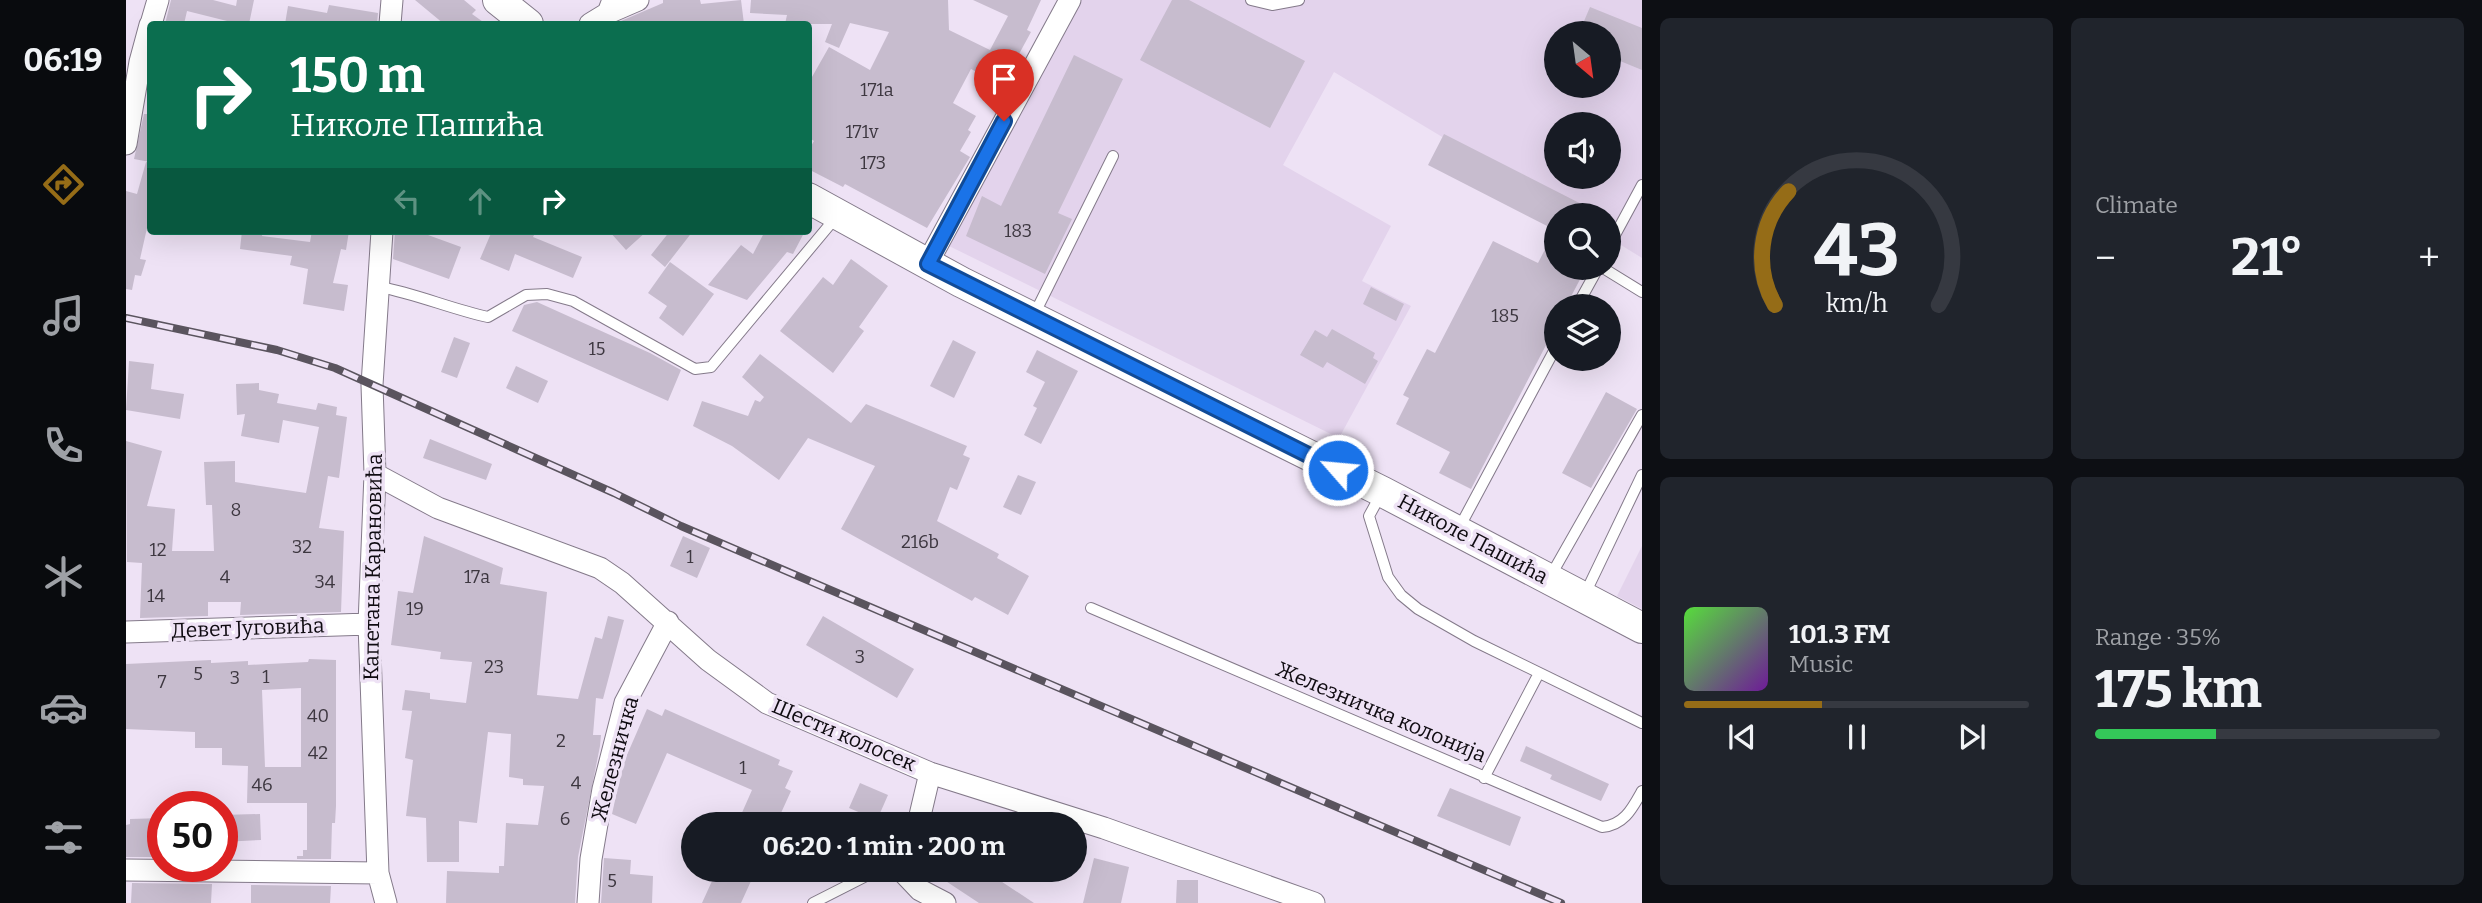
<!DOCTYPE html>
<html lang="en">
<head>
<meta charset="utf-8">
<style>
  body { margin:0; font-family:Bitter,serif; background:#20242c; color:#f1f3f6; height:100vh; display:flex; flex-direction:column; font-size:26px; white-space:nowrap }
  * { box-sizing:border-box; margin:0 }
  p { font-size:23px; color:#9ea1a6 }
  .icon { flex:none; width:38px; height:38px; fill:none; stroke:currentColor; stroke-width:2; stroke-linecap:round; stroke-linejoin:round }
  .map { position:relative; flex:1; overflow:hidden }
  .drawer { display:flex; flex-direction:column; gap:18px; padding:18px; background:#0d0f14; width:840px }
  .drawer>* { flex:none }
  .top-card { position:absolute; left:21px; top:21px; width:665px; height:214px; border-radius:7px; box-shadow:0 7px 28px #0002; background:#0b6e4f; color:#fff; overflow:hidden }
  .needle { width:46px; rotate:151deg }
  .tools { position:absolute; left:1418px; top:21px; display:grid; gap:14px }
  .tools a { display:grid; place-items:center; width:77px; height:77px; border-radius:50%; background:#171b24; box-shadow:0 7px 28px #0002; font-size:35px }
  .speed { position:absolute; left:21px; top:791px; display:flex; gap:14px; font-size:35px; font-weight:700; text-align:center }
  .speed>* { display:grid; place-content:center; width:91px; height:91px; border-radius:50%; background:#171b24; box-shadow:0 7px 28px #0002; line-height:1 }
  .speed .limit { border:10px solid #d22; background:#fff; color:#111 }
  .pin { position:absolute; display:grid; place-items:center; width:60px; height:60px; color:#fff; margin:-72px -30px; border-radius:50% 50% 50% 0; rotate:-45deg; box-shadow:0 0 7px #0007 }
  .pin .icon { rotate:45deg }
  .me { position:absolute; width:77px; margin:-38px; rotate:297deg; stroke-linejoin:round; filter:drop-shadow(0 0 5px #0008) }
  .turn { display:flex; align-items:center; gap:24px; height:147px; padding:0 28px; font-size:32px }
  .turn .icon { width:91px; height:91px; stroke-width:2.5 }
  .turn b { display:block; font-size:49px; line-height:60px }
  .lanes { display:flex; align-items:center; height:66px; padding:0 28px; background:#0003; justify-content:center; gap:35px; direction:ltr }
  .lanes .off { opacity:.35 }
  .big { font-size:52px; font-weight:700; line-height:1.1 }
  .drawer .card { flex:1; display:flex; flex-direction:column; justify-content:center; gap:10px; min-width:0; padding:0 24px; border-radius:10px; background:#20242c }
  .drawer .dial { align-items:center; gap:0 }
  .dial svg { height:182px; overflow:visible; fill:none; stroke:#363941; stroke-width:7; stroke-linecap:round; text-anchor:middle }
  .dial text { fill:#f1f3f6; stroke:none }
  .song { display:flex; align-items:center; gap:21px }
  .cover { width:84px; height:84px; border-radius:10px; background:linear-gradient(135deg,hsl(110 70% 55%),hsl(280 70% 35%)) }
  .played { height:7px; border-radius:4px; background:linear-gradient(90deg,#956c17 40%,#363941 40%) }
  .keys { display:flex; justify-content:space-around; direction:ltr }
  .heat { display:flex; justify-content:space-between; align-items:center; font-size:38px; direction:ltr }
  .charge { height:10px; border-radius:5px; background:linear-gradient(90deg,#34c759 35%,#363941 0) }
  .drawer .tiles { flex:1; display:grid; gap:18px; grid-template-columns:repeat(2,1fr) }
  .trip { position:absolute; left:555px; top:812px; width:406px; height:70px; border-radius:35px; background:#171b24; box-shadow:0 7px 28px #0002; font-weight:700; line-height:70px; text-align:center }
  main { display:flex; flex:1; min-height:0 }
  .tabs { display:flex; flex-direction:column; width:126px; justify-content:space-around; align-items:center; background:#090b0e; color:#9ea1a6 }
  .tabs .icon { width:49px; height:49px }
  .tabs .on { color:#956c17 }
  .tabs b { font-size:32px; color:#f1f3f6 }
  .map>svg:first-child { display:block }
</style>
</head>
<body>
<main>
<nav class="tabs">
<b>06:19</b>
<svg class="icon on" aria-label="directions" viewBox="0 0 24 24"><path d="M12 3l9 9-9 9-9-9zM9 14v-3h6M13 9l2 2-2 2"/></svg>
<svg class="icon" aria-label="music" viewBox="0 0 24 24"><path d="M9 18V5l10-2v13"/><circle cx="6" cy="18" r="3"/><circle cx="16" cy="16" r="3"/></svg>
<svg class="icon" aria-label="phone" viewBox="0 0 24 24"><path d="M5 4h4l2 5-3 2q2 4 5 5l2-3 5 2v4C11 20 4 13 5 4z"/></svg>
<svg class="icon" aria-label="climate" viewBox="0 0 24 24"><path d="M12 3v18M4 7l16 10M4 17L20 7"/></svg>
<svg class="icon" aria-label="car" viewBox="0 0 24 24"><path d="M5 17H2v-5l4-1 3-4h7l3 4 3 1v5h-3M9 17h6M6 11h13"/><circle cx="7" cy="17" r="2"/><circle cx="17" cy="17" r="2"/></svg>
<svg class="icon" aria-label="filters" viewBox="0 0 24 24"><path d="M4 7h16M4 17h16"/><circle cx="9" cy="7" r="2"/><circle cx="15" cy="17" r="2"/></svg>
</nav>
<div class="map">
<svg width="1516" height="903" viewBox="0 0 1516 903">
  <rect width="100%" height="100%" fill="#eee2f5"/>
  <path fill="#e3d3ec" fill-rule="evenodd" d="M 947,0 L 1516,0 L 1516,258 L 1482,237 L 1482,215 L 1446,215 L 1208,72 L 1157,165 L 1265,226 L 1236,281 L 1285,306 L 1213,438 L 817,243 ZM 1430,33 L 1482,33 L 1482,86 L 1430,86 ZM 1430,124 L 1482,124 L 1482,177 L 1430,177 Z
    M 1516,546 L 1516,609 L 1491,596 Z"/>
  <path fill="#c7bcce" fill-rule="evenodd" d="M 45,0 L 87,0 L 110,6 L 111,0 L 128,0 L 123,24 L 113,24 L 61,11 L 58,24 L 39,24 Z
    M 289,0 L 338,0 L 350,10 L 346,14 L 360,24 L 318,24 Z
    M 537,0 L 574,0 L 575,4 L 615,0 L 618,24 L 488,24 L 537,3 Z
    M 625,0 L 822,0 L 823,30 L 864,50 L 882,16 L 847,0 L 915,0 L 901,30 L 905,32 L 876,85 L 845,69 L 827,103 L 850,116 L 842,130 L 845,132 L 834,151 L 844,157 L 801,228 L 719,184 L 717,187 L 682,169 L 682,151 L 688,141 L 682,137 L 682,84 L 703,47 L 744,70 L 763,32 L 724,23 L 713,48 L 699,42 L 706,24 L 659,24 L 661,15 L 624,13 Z
    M 1046,0 L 1063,0 L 1179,61 L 1144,128 L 1014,60 Z
    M 203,5 L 252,13 L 251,24 L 159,24 L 162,6 L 201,13 Z
    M 1464,7 L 1516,28 L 1516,70 L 1482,56 L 1482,33 L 1453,33 Z
    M 948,55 L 997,79 L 932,213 L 946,219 L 919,274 L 840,236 L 856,196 L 875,206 Z
    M 18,114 L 24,114 L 24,162 L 8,159 Z
    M 1318,134 L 1477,215 L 1430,215 L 1430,268 L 1460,268 L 1440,306 L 1430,306 L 1430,326 L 1345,489 L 1313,473 L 1324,452 L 1270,424 L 1283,398 L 1277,395 L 1301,349 L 1309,353 L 1367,241 L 1412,263 L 1429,230 L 1302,165 Z
    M 20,162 L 24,163 L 24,215 L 14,259 L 20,260 L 15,276 L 9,275 L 6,290 L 0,289 L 0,191 L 11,194 Z
    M 116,231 L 137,231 L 136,236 L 184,242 L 186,231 L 223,231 L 220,250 L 215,249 L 207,283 L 222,285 L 218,311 L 177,304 L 182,269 L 164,265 L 166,256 L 114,249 Z
    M 269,231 L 291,231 L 335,247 L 323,279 L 267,259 Z
    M 366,231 L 410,231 L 407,237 L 456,257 L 447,278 L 389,254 L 383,271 L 354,259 Z
    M 483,231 L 521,231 L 500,250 Z
    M 544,231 L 567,231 L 539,267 L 525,255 Z
    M 639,231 L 679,231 L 667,254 L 661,252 L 621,300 L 582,285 L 615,245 L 627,254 Z
    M 725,259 L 762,286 L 733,327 L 738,331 L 707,373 L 654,331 L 697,277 L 707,285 Z
    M 544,262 L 588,294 L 557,336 L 533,318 L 541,306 L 522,293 Z
    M 1245,287 L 1278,304 L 1270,321 L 1237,304 Z
    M 411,302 L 524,353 L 555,370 L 542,401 L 386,331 L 398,305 Z
    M 1206,329 L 1249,353 L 1247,358 L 1252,361 L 1239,384 L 1201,362 L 1197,368 L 1174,355 L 1189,330 L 1201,337 Z
    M 328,337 L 344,343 L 331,378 L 315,372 Z
    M 827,340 L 850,352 L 828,398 L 804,386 Z
    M 911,350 L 952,371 L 915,444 L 898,435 L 911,408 L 907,406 L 919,382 L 900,372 Z
    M 634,354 L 725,423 L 740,404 L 841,446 L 837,455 L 844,458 L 831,490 L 824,487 L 811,521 L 873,554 L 871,558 L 903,576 L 882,615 L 849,597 L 846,601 L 715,529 L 749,466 L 682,438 L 653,480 L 606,446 L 567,426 L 576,401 L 622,416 L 629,400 L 634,402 L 638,397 L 616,377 Z
    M 3,361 L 28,364 L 25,389 L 58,394 L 54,419 L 0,410 Z
    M 390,366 L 422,381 L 412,403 L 380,388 Z
    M 133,383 L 133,390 L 153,394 L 151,403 L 190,410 L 192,403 L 211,407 L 210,415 L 221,417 L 213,478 L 202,476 L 193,528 L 218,531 L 215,612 L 114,615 L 115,602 L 82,602 L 82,616 L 14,618 L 16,563 L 1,562 L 0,441 L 36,451 L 21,506 L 49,509 L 46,551 L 88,551 L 86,505 L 80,505 L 78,462 L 109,461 L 109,482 L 180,493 L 193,427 L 157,420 L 153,443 L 115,436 L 119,414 L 111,415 L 110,384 Z
    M 1480,392 L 1511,409 L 1465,488 L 1436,473 Z
    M 304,439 L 366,464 L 360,480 L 297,458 Z
    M 892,475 L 910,482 L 895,515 L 877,507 Z
    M 298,536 L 377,568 L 374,584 L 421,592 L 411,695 L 452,699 L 469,637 L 476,639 L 482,616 L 498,620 L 477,699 L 470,698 L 467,735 L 475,735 L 474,746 L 452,857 L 449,903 L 320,903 L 321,871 L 373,873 L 373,866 L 378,866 L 380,823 L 412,825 L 418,786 L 397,785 L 397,779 L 383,777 L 385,734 L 362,732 L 351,823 L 333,821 L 333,862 L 301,862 L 300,818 L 280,816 L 287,760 L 279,758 L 286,711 L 276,710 L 279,690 L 304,693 L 304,699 L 340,703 L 346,662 L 314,659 L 315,652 L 265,645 L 272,591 L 287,593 Z
    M 557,536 L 584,548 L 571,578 L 544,566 Z
    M 697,616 L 788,669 L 771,698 L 680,645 Z
    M 183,659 L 210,660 L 210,806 L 209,823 L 206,823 L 205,859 L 171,859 L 171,856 L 177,856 L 177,850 L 181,850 L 181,803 L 121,803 L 122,766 L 96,765 L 96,748 L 69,748 L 69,732 L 0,729 L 0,664 L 85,660 L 85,663 L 122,661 L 122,665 L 182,662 ZM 175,688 L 175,767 L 139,767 L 136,690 Z
    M 521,709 L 536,716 L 539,709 L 654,760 L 652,765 L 667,771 L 659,788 L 665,791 L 650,824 L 611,824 L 626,790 L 541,753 L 510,824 L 486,814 L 497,764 Z
    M 1400,746 L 1483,784 L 1475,801 L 1424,779 L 1426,775 L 1394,761 Z
    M 734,783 L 762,795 L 751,820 L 723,808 Z
    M 1324,788 L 1395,817 L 1384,846 L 1311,816 Z
    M 134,814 L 135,840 L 96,842 L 96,815 Z
    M 37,818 L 37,857 L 0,857 L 0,825 L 4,824 L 4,819 Z
    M 478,858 L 505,860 L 504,874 L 527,876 L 526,903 L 475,903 Z
    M 968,858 L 1003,867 L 995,903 L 957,903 Z
    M 591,870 L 630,870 L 615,903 L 576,903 Z
    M 803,870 L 858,870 L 908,903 L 853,903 Z
    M 1051,880 L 1072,880 L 1072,903 L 1050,903 Z
    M 6,883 L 86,884 L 85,903 L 5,903 Z
    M 125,885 L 205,886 L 204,903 L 125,903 Z"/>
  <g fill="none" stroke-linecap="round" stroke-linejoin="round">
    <defs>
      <path id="lane" d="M 1125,0 L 1146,5 L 1173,0
        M 1482,248 L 1516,185
        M 1477,268 L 1516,292
        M 254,287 C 291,294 325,309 362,317 L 400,295 L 421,294 L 447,301 L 569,369 L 585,367 L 711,216
        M 1451,306 L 1472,268
        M 908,315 L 987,156
        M 1255,494 L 1243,516 L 1262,577 L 1275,595 L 1292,609 L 1348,641 L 1516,723
        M 1332,530 L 1430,347
        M 1424,577 L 1516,415
        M 1458,596 L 1516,475
        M 965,608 L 1476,827 C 1498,825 1506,809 1516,791
        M 1358,778 L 1413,673
        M 687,903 L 752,870"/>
      <path id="street" d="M 482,13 L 512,0
        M 25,24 L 32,0
        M 264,24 L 266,0
        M 464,24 L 482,13 L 487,0
        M 0,144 L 14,62 L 24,25
        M 256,231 L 246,385 L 249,474 L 243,624 L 252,873 L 260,903
        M 801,264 L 944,0
        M 249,474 L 312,508 L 474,568 L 496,583 L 582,660 L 641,703 L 804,773 L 978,828 L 1188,903
        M 0,632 L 243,624
        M 792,824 L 804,773
        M 0,870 L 252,873
        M 775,870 L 794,890 L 819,903
        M 462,903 L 465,859 L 477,789 L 499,703 L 542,622"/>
      <path id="secondary" d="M 372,0 L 402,24
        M 682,198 L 835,282 L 1257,492 L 1516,628"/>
    </defs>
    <use href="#lane" stroke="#847a8a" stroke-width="12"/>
    <use href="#street" stroke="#847a8a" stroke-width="23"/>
    <use href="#secondary" stroke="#847a8a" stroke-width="32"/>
    <use href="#lane" stroke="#fff" stroke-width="10"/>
    <use href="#street" stroke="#fff" stroke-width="21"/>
    <use href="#secondary" stroke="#fff" stroke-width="30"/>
    <defs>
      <path id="rail" d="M 0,318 L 151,350 L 209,368 L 488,493 L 555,526 L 1435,903"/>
    </defs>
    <use href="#rail" stroke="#5a545e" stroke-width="8"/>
    <use href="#rail" stroke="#eee2f5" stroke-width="5" stroke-dasharray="16" stroke-linecap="butt"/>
  </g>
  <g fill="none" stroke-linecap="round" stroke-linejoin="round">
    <defs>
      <path id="route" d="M 878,121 L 802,264 L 1212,470"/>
    </defs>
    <use href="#route" stroke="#114b97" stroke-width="18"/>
    <use href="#route" stroke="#1a73e8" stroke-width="12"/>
  </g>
  <g text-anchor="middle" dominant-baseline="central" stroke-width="7" stroke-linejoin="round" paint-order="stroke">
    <g font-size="18" fill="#3d3740">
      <text x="751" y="90">171a</text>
      <text x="736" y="132">171v</text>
      <text x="747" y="163">173</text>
      <text x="892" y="231">183</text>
      <text x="1379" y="316">185</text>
      <text x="471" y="349">15</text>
      <text x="110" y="510">8</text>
      <text x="794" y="542">216b</text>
      <text x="176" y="547">32</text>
      <text x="32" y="550">12</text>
      <text x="564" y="557">1</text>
      <text x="99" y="577">4</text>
      <text x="351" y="577">17a</text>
      <text x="199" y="582">34</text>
      <text x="30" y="596">14</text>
      <text x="289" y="609">19</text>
      <text x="734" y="657">3</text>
      <text x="368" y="667">23</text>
      <text x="72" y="674">5</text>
      <text x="140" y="677">1</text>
      <text x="109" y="678">3</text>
      <text x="36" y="682">7</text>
      <text x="192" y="716">40</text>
      <text x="435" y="741">2</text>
      <text x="192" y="753">42</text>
      <text x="617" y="768">1</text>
      <text x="450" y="783">4</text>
      <text x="136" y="785">46</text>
      <text x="439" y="819">6</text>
      <text x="486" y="881">5</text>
    </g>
    <g font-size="21" fill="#0f0b11" stroke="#eee2f5">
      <text transform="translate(1347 539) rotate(28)">Николе Пашића</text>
      <text transform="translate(247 567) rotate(-89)">Капетана Карановића</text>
      <text transform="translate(122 628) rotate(-2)">Девет Југовића</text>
      <text transform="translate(1255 712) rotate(23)">Железничка колонија</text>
      <text transform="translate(718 735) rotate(23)">Шести колосек</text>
      <text transform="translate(489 759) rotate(-75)">Железничка</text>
    </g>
  </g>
</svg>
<div class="tools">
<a><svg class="needle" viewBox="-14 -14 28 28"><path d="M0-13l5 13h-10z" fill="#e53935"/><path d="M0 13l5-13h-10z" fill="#9ea1a6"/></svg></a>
<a><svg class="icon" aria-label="sound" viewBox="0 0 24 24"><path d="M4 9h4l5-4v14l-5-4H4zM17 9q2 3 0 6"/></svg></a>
<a><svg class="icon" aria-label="search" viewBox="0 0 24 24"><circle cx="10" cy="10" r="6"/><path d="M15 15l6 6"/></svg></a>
<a><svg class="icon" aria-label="layers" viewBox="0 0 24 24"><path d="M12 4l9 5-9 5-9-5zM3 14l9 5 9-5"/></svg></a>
</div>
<div class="speed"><div class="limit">50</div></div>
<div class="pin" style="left:878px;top:121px;background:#d93025"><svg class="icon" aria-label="arrive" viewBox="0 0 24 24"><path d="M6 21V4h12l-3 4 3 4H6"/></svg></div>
<svg class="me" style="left:1212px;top:470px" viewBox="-20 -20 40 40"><circle r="17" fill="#1a73e8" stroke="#fff" stroke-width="3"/><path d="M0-11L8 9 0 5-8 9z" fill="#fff"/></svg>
<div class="trip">06:20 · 1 min · 200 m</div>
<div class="top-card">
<div class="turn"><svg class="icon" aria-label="right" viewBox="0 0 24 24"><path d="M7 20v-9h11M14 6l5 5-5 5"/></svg><div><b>150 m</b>Николе Пашића</div></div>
<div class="lanes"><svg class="icon off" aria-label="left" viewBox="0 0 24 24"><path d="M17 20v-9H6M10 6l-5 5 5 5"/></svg><svg class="icon off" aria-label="ahead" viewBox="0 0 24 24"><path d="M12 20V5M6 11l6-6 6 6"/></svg><svg class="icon" aria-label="right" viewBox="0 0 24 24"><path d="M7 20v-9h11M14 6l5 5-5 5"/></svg></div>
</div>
</div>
<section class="drawer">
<div class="tiles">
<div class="card dial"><svg viewBox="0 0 100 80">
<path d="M14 69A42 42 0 1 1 86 69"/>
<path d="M14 69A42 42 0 0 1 20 19" stroke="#956c17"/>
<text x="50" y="56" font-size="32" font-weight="700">43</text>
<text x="50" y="72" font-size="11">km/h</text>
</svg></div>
<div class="card"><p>Climate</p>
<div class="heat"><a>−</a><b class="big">21°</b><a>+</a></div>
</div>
<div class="card">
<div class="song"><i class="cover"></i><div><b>101.3 FM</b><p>Music</p></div></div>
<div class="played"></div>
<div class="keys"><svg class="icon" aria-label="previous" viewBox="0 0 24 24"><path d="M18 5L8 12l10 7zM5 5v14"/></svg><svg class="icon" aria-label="pause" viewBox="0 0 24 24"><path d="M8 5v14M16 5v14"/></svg><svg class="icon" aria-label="next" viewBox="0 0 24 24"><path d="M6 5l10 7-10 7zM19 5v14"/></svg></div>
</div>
<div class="card"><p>Range · 35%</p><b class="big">175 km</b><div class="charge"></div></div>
</div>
</section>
</main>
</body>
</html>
